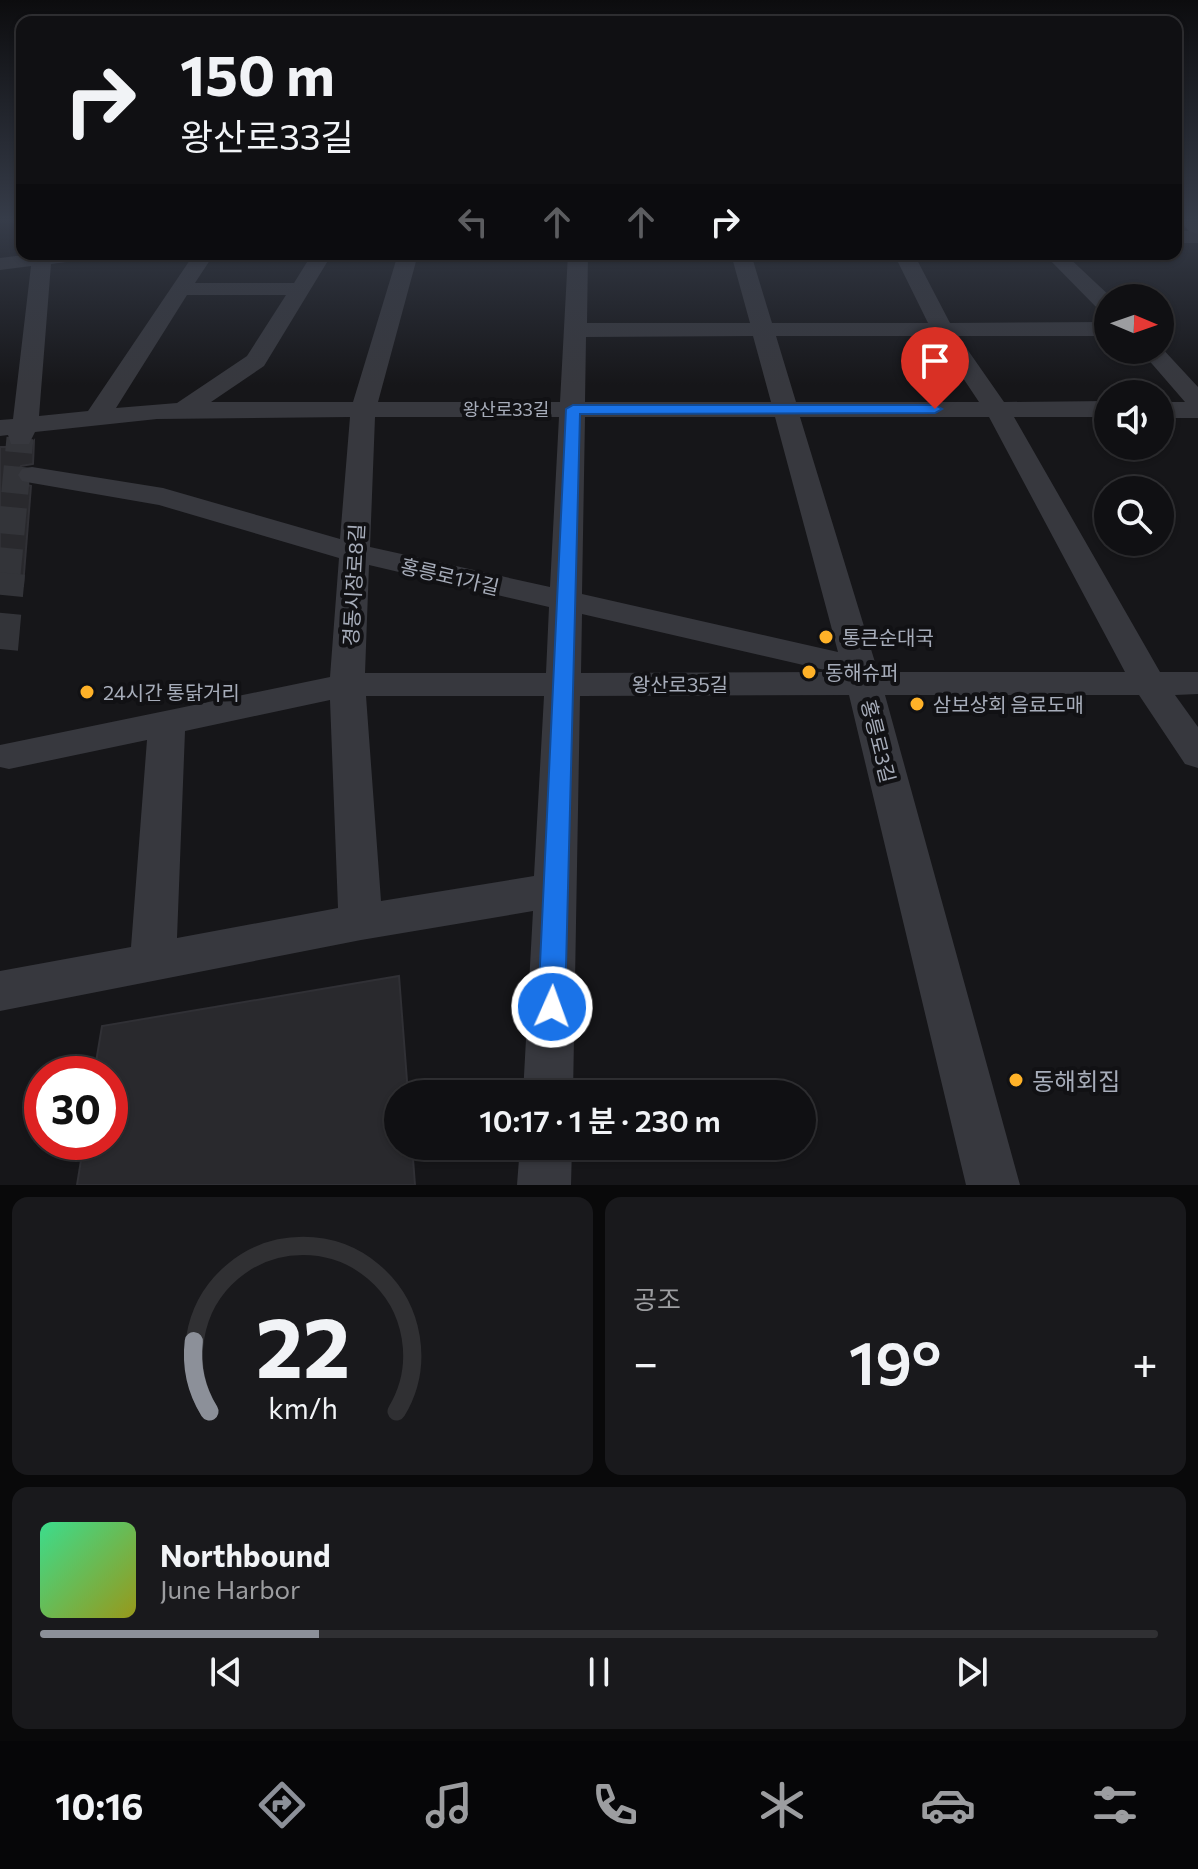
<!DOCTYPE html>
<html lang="ko">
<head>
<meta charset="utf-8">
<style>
  body { margin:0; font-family:Commissioner,"Noto Sans KR",sans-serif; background:#19191c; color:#f1f3f6; height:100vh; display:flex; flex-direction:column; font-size:30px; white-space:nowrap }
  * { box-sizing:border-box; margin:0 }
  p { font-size:26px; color:#9c9da0 }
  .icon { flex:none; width:44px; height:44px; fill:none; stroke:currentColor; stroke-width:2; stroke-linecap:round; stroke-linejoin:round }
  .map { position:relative; height:1185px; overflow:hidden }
  .side { display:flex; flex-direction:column; gap:12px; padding:12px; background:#09090a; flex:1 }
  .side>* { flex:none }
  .top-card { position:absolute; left:16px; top:16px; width:1166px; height:244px; border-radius:16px; box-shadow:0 2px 6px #0004,0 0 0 2px #303033; background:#101013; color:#f1f3f6; overflow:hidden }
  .needle { width:52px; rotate:92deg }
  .controls { position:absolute; left:1094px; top:284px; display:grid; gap:16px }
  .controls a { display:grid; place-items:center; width:80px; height:80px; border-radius:50%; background:#101013; box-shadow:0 2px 6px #0004,0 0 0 2px #303033; font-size:40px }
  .speed { position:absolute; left:24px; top:1056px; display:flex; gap:16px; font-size:40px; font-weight:700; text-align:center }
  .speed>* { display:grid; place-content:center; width:104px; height:104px; border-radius:50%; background:#101013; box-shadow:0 2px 6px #0004,0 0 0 2px #303033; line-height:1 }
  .speed .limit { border:12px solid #d22; background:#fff; color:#111 }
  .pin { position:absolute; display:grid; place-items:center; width:68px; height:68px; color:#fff; margin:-82px -34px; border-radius:50% 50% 50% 0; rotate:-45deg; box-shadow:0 0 8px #0007 }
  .pin .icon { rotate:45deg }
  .me { position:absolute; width:88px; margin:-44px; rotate:2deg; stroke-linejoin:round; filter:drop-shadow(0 0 6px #0008) }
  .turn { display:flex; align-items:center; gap:28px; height:168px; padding:0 32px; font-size:36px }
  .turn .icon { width:104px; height:104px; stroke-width:2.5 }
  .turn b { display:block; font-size:56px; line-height:68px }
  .lanes { display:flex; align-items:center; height:76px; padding:0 32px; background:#0003; justify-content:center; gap:40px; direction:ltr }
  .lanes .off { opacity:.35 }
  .big { font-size:60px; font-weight:600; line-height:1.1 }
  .side .widget { flex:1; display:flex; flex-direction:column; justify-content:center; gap:12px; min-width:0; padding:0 28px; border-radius:16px; background:#19191c }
  .side .dial { align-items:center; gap:0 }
  .dial svg { height:208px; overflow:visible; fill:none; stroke:#303033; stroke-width:7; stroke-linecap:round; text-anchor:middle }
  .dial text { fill:#f1f3f6; stroke:none }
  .song { display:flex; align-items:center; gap:24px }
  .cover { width:96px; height:96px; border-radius:12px; background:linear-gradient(135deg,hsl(150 70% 55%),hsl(60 70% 35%)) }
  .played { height:8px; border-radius:4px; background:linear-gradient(90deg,#8c9099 25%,#303033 25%) }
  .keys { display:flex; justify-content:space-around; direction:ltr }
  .heat { display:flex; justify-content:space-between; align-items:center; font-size:44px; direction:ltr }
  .side .tiles { flex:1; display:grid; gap:12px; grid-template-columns:1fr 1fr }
  .widget:last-child { grid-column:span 2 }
  .trip { position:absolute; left:384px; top:1080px; width:432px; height:80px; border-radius:40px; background:#101013; box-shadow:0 2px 6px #0004,0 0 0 2px #303033; font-weight:600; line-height:80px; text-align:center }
  .tab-bar { display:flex; height:128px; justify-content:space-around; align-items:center; background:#060608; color:#9c9da0 }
  .tab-bar .icon { width:56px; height:56px }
  .tab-bar .selected { color:#8c9099 }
  .tab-bar b { font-size:36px; color:#f1f3f6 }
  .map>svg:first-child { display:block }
</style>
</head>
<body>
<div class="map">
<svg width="1198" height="1185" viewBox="0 0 1198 1185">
  <rect width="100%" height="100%" fill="#161619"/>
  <path fill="#29292d" stroke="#303035" stroke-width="2" d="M 34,441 L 33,464 L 21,466 L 16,473 L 20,483 L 31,486 L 23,586 L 0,585 L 0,447 L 29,447 Z
    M 399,976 L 408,1094 L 398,1094 L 398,1146 L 412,1146 L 415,1185 L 77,1185 L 84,1142 L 110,1142 L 110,1074 L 94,1074 L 102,1026 Z"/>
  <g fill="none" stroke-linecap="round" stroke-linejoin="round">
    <path stroke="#333439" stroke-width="27" stroke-dasharray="27 14" stroke-linecap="butt" d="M 7,575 L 20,438"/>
    <path stroke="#333439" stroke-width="36" stroke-dasharray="36 18" stroke-linecap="butt" d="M 0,649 L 7,573"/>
    <path fill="#37383e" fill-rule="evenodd" d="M 1176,231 L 1198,231 L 1198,243 L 1176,243 Z
      M 32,254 L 92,254 L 82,260 L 51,264 L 39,416 L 88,411 L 194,254 L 214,254 L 195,283 L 294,283 L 312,254 L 332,254 L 264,366 L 211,402 L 353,402 L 398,254 L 418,254 L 378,402 L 560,402 L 568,254 L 588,254 L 587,323 L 750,323 L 731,254 L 751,254 L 772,323 L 928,323 L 894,254 L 914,254 L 950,323 L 1108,322 L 1108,336 L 958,336 L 1004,402 L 1108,401 L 1108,417 L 1014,417 L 1160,672 L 1198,672 L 1198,694 L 1175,695 L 1198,727 L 1198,768 L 1185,764 L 1139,695 L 885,695 L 1020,1185 L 966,1185 L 849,695 L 580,696 L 573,1094 L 523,1094 L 533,911 L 361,940 L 0,1011 L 0,971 L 131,947 L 147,740 L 9,769 L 0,767 L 0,745 L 330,677 L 339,558 L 159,505 L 32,483 L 22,481 L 18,475 L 22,469 L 32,467 L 163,488 L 340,539 L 350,417 L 157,419 L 35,432 L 29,444 L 11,444 L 8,435 L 0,436 L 0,420 L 13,419 L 31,266 L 0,270 L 0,258 ZM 187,295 L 286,295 L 247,356 L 177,403 L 116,408 ZM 753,336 L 771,402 L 585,402 L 586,337 ZM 776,336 L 935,336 L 979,402 L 796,402 ZM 375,417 L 559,417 L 550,587 L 370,547 ZM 585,417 L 775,417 L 838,652 L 582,594 ZM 800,417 L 989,417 L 1125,672 L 878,672 ZM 369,565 L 549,607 L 546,673 L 365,673 ZM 582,614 L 825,670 L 827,672 L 581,673 ZM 366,696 L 544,696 L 534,876 L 381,901 ZM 330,700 L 338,908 L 177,938 L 185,731 Z
      M 1044,254 L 1065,254 L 1112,298 L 1108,298 L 1108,312 L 1100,311 Z
      M 1160,346 L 1198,387 L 1198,418 L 1160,418 L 1160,402 L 1185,402 L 1140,350 L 1160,350 Z
      M 520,1146 L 572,1146 L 571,1185 L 517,1185 Z"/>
    <path fill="#45474e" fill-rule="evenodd" d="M 1178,219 L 1198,219 L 1198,234 L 1189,231 Z"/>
  </g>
  <linearGradient id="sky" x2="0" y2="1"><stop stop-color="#0c0c0e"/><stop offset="0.57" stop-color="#363c49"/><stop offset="1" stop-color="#363c49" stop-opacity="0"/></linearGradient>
  <rect width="1198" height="385" fill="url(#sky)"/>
  <path fill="#1a73e8" stroke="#114b97" stroke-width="2" d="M 573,405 L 935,405 L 942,409 L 935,413 L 580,414 L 565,1007 L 561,1015 L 552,1018 L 542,1015 L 538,1007 L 566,409 Z"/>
  <g fill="#ffb228" stroke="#111114" stroke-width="3">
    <circle cx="826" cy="637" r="8"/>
    <circle cx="809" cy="672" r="8"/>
    <circle cx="87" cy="692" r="8"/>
    <circle cx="917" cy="704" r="8"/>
    <circle cx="1016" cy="1080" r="8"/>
  </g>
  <g text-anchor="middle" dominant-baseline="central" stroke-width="8" stroke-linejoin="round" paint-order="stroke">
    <g font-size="18" fill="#a7adba" stroke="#111114">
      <text x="506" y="409">왕산로33길</text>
    </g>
    <g font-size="20" fill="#a7adba" stroke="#111114">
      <text transform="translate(450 576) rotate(13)">홍릉로1가길</text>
      <text transform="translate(353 585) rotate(-87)">경동시장로8길</text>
      <text x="680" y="684">왕산로35길</text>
      <text transform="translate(879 741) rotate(76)">홍릉로3길</text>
    </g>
    <g font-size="20" fill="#a7adba" stroke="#111114" text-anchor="start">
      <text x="842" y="637">통큰순대국</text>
      <text x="825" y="672">동해슈퍼</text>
      <text x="103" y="692">24시간 통닭거리</text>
      <text x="933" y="704">삼보상회 음료도매</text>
    </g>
    <g font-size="24" fill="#a7adba" stroke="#111114" text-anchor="start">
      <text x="1032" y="1080">동해회집</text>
    </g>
  </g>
</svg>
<div class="controls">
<a><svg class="needle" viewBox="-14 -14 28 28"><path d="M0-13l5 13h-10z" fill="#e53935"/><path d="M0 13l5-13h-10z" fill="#9c9da0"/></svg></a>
<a><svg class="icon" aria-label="sound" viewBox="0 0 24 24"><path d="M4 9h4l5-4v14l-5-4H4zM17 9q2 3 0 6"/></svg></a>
<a><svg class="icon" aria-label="search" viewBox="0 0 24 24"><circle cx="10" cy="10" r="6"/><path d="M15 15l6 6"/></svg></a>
</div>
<div class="speed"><div class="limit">30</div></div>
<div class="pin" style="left:935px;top:409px;background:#d93025"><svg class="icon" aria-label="arrive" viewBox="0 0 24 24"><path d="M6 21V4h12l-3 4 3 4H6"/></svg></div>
<svg class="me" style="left:552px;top:1007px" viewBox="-20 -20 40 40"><circle r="17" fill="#1a73e8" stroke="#fff" stroke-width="3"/><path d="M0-11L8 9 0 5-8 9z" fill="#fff"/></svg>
<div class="trip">10:17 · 1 분 · 230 m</div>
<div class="top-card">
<div class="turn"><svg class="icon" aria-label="right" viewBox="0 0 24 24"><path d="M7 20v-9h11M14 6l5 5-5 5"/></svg><div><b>150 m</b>왕산로33길</div></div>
<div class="lanes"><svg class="icon off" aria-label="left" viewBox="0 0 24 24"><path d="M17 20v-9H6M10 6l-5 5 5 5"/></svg><svg class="icon off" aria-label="ahead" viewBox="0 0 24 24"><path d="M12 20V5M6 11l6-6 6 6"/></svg><svg class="icon off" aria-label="ahead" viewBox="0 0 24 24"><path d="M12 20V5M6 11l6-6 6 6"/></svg><svg class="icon" aria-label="right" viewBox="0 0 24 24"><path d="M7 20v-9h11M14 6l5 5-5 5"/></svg></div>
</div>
</div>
<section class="side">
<div class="tiles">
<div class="widget dial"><svg viewBox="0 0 100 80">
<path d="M14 69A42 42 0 1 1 86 69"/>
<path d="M14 69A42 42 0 0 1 8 42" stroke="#8c9099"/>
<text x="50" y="56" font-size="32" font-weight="700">22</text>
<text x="50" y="72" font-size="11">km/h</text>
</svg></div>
<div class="widget"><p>공조</p>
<div class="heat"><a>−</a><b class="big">19°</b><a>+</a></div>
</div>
<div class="widget">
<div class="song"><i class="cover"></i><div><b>Northbound</b><p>June Harbor</p></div></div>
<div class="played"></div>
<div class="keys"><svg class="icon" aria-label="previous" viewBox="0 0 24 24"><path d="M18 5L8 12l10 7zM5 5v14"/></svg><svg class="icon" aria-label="pause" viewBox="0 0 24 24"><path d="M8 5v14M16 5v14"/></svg><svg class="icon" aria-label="next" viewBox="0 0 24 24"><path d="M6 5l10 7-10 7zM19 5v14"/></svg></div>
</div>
</div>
</section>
<nav class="tab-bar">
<b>10:16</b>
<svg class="icon selected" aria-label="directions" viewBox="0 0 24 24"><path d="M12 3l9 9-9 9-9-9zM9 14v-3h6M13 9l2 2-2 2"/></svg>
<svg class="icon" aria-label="music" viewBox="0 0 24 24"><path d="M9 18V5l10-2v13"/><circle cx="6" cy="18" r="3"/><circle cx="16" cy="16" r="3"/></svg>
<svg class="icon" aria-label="phone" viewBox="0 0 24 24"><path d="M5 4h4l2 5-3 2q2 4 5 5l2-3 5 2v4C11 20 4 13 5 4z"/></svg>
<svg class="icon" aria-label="climate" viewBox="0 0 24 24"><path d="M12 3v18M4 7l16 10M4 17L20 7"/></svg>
<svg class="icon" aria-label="car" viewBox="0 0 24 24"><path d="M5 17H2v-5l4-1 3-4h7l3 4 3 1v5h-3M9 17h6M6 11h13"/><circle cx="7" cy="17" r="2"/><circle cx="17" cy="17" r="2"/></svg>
<svg class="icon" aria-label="filters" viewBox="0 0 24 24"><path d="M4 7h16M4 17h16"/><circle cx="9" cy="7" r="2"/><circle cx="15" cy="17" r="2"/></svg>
</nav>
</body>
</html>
